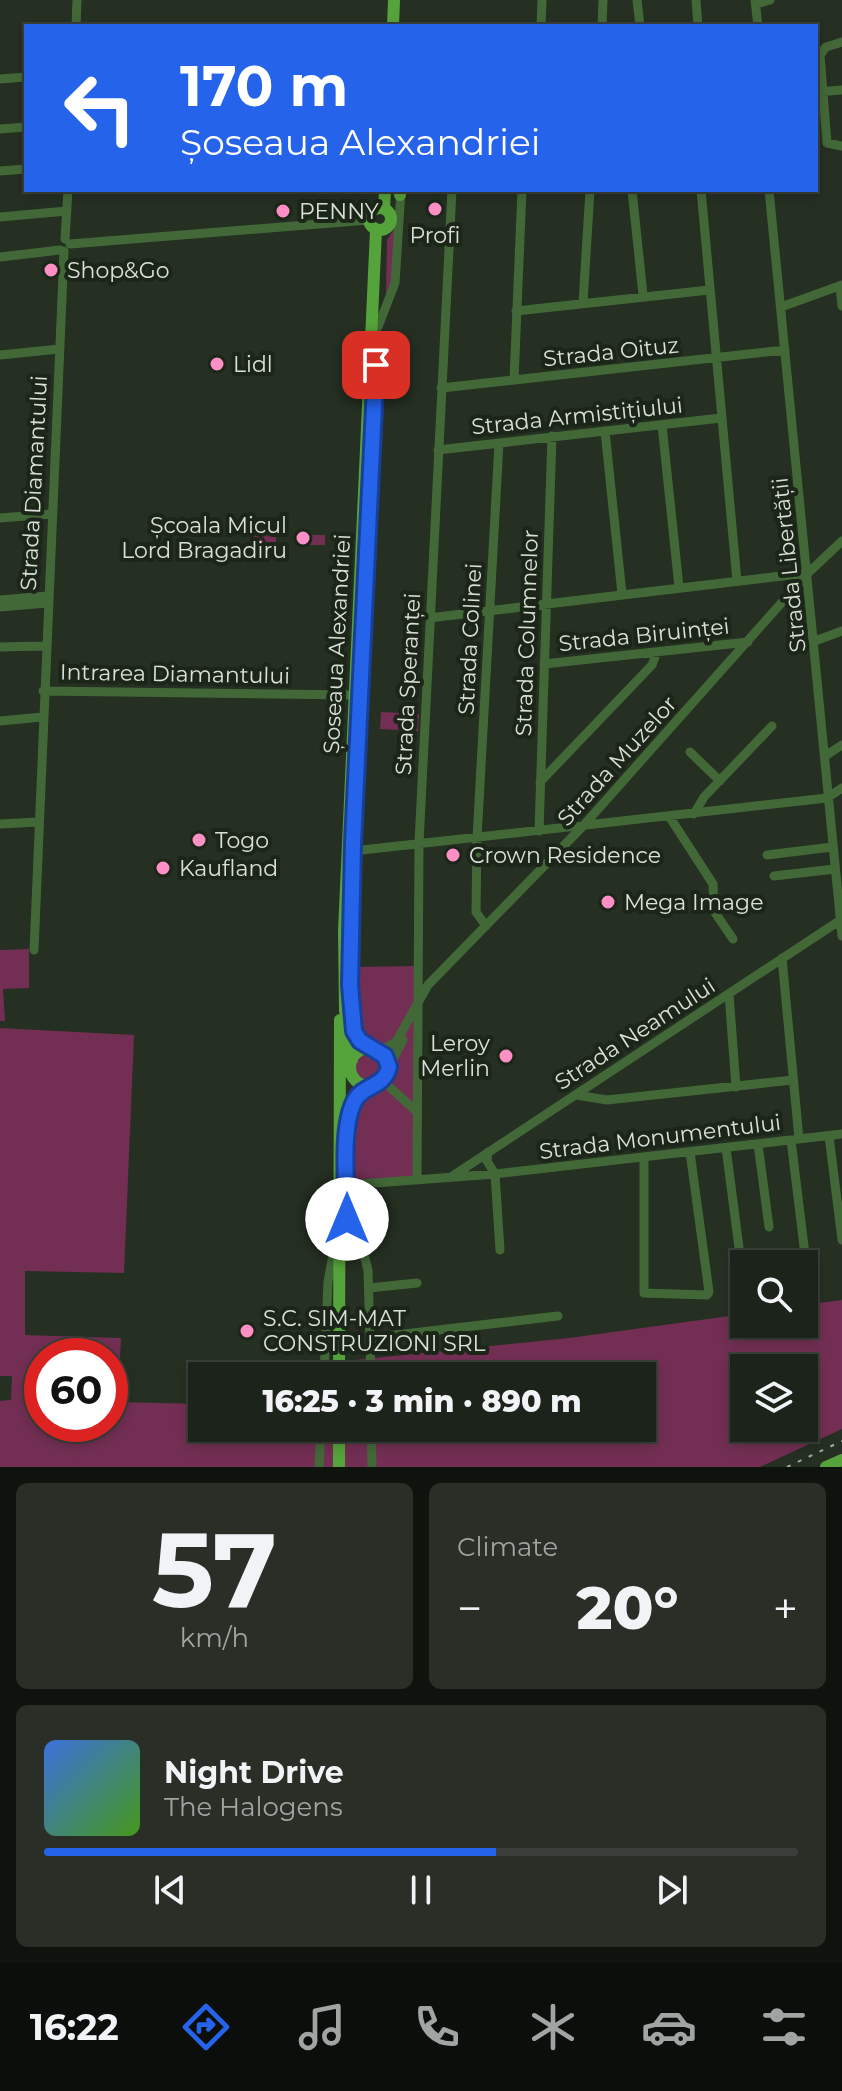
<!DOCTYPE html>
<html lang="en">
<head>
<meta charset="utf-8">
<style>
  body { margin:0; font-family:Montserrat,sans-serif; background:#292f27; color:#f1f3f6; height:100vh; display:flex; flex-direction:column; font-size:30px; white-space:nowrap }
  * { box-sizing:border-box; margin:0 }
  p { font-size:26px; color:#a0a4a2 }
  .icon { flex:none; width:44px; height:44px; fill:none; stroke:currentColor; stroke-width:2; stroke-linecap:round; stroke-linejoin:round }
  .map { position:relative; height:1467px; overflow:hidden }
  .sheet { display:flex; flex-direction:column; gap:16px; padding:16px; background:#0f130e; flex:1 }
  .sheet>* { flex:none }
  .banner { position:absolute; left:24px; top:24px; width:794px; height:168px; border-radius:0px; box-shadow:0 4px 12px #0003,0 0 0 2px #3a4039; background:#2563eb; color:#fff; overflow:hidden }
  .buttons { position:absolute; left:730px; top:1250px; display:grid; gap:16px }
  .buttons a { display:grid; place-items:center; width:88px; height:88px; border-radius:0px; background:#1c231a; box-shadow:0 4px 12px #0003,0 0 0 2px #3a4039; font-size:40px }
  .speed { position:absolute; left:24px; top:1338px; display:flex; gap:16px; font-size:40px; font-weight:700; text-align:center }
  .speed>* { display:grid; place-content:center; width:104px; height:104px; border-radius:50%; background:#1c231a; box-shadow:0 4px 12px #0003,0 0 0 2px #3a4039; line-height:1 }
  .speed .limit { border:12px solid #d22; background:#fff; color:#111 }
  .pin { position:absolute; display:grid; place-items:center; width:68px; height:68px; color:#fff; margin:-34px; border-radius:16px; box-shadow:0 4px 12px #0006 }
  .me { position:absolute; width:88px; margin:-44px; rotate:0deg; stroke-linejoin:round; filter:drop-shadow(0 0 6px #0008) }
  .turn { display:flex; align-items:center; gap:28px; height:168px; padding:0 24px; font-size:36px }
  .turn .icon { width:104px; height:104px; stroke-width:2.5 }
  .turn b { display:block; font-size:56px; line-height:68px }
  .big { font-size:60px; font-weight:800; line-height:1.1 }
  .sheet .widget { flex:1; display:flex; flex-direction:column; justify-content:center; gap:12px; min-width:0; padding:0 28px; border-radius:12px; background:#292f27 }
  .sheet .dial { align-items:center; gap:0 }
  .dial b { font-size:104px; line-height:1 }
  .song { display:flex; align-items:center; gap:24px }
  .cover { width:96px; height:96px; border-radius:12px; background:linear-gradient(135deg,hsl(220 70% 55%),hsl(100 70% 35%)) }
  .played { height:8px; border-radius:4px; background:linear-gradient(90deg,#2563eb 60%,#3a4039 60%) }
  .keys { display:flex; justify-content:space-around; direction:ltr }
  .heat { display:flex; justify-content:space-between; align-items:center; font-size:44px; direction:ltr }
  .sheet .tiles { flex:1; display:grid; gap:16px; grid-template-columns:1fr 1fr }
  .widget:last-child { grid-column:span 2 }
  .trip { position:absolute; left:188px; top:1362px; width:468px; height:80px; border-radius:0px; background:#1c231a; box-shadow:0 4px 12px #0003,0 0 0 2px #3a4039; font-weight:800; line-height:80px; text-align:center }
  .menu { display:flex; height:128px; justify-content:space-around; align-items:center; background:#0b0e0a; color:#a0a4a2 }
  .menu .icon { width:56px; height:56px }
  .menu .current { color:#2563eb }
  .menu b { font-size:36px; color:#f1f3f6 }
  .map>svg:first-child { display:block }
</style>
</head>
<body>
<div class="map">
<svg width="842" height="1467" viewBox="0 0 842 1467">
  <rect width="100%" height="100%" fill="#252f22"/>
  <path fill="#722f53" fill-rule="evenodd" d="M 396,226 L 393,277 L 386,297 L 387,240 Z
    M 253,531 L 276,531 L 276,545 L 253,545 Z
    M 299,535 L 325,535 L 325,545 L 299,545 Z
    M 381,712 L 419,714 L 418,731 L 380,729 Z
    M 29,949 L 29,988 L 3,989 L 5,1021 L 0,1021 L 0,950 Z
    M 417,966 L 417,1180 L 347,1185 L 348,1131 L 364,1086 L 354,1079 L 350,1064 L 355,1055 L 365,1048 L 354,1031 L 350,967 ZM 412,1022 L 388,1061 L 381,1052 Z
    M 0,1028 L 134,1035 L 124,1273 L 25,1271 L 25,1335 L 121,1338 L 118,1402 L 202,1404 L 202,1428 L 642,1428 L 642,1376 L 315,1376 L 316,1364 L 569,1338 L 744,1314 L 744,1324 L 804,1324 L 804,1305 L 842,1300 L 842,1429 L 760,1467 L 0,1467 L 0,1401 L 11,1400 L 12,1376 L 0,1376 ZM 42,1356 L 110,1356 L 110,1424 L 42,1424 ZM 744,1368 L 804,1368 L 804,1428 L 744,1428 Z"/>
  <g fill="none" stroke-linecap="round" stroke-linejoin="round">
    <path stroke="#436838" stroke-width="9" d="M 637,0 L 640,26
      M 696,0 L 698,26
      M 755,0 L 758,26
      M 756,4 L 770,0
      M 76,26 L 77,0
      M 541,26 L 542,0
      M 602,26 L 603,0
      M 842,42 L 826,47 L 820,55 L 827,143 L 842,146
      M 0,79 L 26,77
      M 816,92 L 842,90
      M 0,129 L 26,127
      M 0,171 L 26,169
      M 632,190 L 643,295
      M 701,190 L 737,581
      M 769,190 L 842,936
      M 0,217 L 67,211
      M 65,239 L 68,190
      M 70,244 L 369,220
      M 0,257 L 60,250
      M 840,286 L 842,306
      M 583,303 L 590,190
      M 781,307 L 842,285
      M 516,311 L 709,290
      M 378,327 L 395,283 L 401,190
      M 0,355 L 59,349
      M 514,380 L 522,190
      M 441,388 L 785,350
      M 662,425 L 679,587
      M 605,431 L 622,594
      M 438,450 L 721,418
      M 0,518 L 51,514
      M 0,600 L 47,596
      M 0,607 L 47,603
      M 429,618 L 807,573
      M 815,641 L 842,631
      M 0,647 L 45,646
      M 544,664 L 748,642
      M 43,691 L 355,695
      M 0,721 L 42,717
      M 690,752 L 720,781
      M 825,756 L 842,745
      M 540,782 L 652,665 L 657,652
      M 694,814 L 704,797 L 772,726
      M 669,816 L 713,884 L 714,911 L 733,939
      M 0,824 L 38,822
      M 539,831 L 552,436
      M 353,851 L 827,798 L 842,788
      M 767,855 L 832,847
      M 774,876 L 835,869
      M 486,926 L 476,912 L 477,838 L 499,443
      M 34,950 L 64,251
      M 782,958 L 799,1139
      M 729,994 L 736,1087
      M 380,1051 L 396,1042 L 428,985 L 583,826 L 808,573 L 842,541
      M 389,1067 L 403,1040
      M 383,1081 L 416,1111
      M 576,1095 L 607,1100 L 793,1080
      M 829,1136 L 842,1240
      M 791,1140 L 806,1263
      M 758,1144 L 769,1227
      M 726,1148 L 744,1286
      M 488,1152 L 487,1161 L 495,1174 L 500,1250
      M 644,1157 L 644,1293 L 707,1295 L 709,1292 L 690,1152
      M 451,1177 L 842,919
      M 417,1180 L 419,843 L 452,190
      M 347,1185 L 495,1174 L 842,1134
      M 347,1192 L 368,1270 L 371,1376
      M 369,1288 L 417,1283
      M 370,1338 L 558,1316
      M 324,1376 L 328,1282 L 337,1232
      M 371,1428 L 372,1467
      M 319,1467 L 321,1428"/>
    <path stroke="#55a33b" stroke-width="12" d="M 393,26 L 394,0
      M 399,190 L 400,195
      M369 219a11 11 0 1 1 22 0a11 11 0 1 1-22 0Z
      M 384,209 L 385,190
      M 353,1025 L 357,1037 L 371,1048
      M350 1067a19 19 0 1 1 38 0a19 19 0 1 1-38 0Z
      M 352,1060 L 345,1010 L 344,931 L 376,230
      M 347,1183 C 347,1153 338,1103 370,1087
      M 339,1376 L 340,1020
      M 339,1467 L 339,1428
      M 826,1467 L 842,1460"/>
    <path stroke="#a2a99f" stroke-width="2" stroke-dasharray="4 8" stroke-linecap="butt" d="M 787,1467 L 842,1441"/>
  </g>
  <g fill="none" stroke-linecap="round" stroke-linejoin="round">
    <defs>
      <path id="route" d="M 347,1219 C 347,1188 340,1127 355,1100 C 364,1084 384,1088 389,1067 L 385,1056 L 360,1041 L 354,1031 L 350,985 L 353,843 L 376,365"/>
    </defs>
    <use href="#route" stroke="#184099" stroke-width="20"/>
    <use href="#route" stroke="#2563eb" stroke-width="14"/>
  </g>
  <g fill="#fb8fc6" stroke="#1b2518" stroke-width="3">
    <circle cx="435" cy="209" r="8"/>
    <circle cx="283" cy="211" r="8"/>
    <circle cx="51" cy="270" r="8"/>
    <circle cx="217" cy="364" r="8"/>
    <circle cx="303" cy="538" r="8"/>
    <circle cx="199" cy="840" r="8"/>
    <circle cx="453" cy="855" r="8"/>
    <circle cx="163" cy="868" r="8"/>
    <circle cx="608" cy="902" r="8"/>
    <circle cx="506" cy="1056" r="8"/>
    <circle cx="247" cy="1331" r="8"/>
  </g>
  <g text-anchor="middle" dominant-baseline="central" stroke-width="8" stroke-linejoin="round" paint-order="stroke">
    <g font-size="22" fill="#dae0d8" stroke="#1b2518" text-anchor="start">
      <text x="299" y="211">PENNY</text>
      <text x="435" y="235" text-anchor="middle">Profi</text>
      <text x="67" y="270">Shop&amp;Go</text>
      <text x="233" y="364">Lidl</text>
      <text x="287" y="525" text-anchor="end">Școala Micul<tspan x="287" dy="25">Lord Bragadiru</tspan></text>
      <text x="215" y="840">Togo</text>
      <text x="469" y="855">Crown Residence</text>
      <text x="179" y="868">Kaufland</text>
      <text x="624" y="902">Mega Image</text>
      <text x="490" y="1043" text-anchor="end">Leroy<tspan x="490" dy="25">Merlin</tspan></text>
      <text x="263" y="1318">S.C. SIM-MAT<tspan x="263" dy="25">CONSTRUZIONI SRL</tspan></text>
    </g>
    <g font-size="22" fill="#dae0d8" stroke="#1b2518">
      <text transform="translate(611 352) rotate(-6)">Strada Oituz</text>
      <text transform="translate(577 416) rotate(-6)">Strada Armistițiului</text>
      <text transform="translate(34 483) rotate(-87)">Strada Diamantului</text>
      <text transform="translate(789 565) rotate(-96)">Strada Libertății</text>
      <text transform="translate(527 633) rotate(-88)">Strada Columnelor</text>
      <text transform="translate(644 635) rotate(-6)">Strada Biruinței</text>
      <text transform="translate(470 639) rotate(-87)">Strada Colinei</text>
      <text transform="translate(337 644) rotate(-87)">Șoseaua Alexandriei</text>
      <text transform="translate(175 674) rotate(1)">Intrarea Diamantului</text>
      <text transform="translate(408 684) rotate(-87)">Strada Speranței</text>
      <text transform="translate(617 761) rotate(-48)">Strada Muzelor</text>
      <text transform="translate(635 1034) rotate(-33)">Strada Neamului</text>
      <text transform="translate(660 1137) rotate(-7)">Strada Monumentului</text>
    </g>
  </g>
</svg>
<div class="buttons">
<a><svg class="icon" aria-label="search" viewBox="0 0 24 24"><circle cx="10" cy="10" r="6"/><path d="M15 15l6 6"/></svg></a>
<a><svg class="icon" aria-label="layers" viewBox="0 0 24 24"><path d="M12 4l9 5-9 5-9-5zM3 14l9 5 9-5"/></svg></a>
</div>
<div class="speed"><div class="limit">60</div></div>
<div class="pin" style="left:376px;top:365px;background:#d93025"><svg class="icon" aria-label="arrive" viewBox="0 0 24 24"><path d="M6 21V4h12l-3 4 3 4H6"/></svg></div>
<svg class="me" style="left:347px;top:1219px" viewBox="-20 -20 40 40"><circle r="19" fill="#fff"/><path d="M0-13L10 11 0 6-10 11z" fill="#2563eb"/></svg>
<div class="trip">16:25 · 3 min · 890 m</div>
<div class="banner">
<div class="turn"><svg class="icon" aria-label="left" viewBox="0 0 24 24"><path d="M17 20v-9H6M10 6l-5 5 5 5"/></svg><div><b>170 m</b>Șoseaua Alexandriei</div></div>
</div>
</div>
<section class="sheet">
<div class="tiles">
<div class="widget dial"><b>57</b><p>km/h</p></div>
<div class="widget"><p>Climate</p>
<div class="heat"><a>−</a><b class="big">20°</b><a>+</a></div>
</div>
<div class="widget">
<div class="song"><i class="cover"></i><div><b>Night Drive</b><p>The Halogens</p></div></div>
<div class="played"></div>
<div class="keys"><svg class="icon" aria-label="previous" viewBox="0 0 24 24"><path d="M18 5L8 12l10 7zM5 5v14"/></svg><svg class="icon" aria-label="pause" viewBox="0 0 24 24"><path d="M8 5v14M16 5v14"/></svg><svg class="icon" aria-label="next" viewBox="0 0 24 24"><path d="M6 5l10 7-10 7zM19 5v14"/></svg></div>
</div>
</div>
</section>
<nav class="menu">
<b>16:22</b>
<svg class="icon current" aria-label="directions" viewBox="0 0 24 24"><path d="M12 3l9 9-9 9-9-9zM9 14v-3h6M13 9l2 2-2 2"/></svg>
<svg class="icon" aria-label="music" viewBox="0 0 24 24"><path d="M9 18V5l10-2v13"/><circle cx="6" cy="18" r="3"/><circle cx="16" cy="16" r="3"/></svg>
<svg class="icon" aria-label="phone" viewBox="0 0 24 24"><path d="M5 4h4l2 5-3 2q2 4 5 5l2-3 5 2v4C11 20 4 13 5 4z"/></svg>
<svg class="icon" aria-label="climate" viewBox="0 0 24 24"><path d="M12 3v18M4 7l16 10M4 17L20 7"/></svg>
<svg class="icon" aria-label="car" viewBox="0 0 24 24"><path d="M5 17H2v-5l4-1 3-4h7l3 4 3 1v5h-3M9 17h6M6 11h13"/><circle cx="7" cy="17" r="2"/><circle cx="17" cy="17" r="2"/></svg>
<svg class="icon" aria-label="filters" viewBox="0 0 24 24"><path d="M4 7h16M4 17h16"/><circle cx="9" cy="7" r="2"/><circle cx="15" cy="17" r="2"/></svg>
</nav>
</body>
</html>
